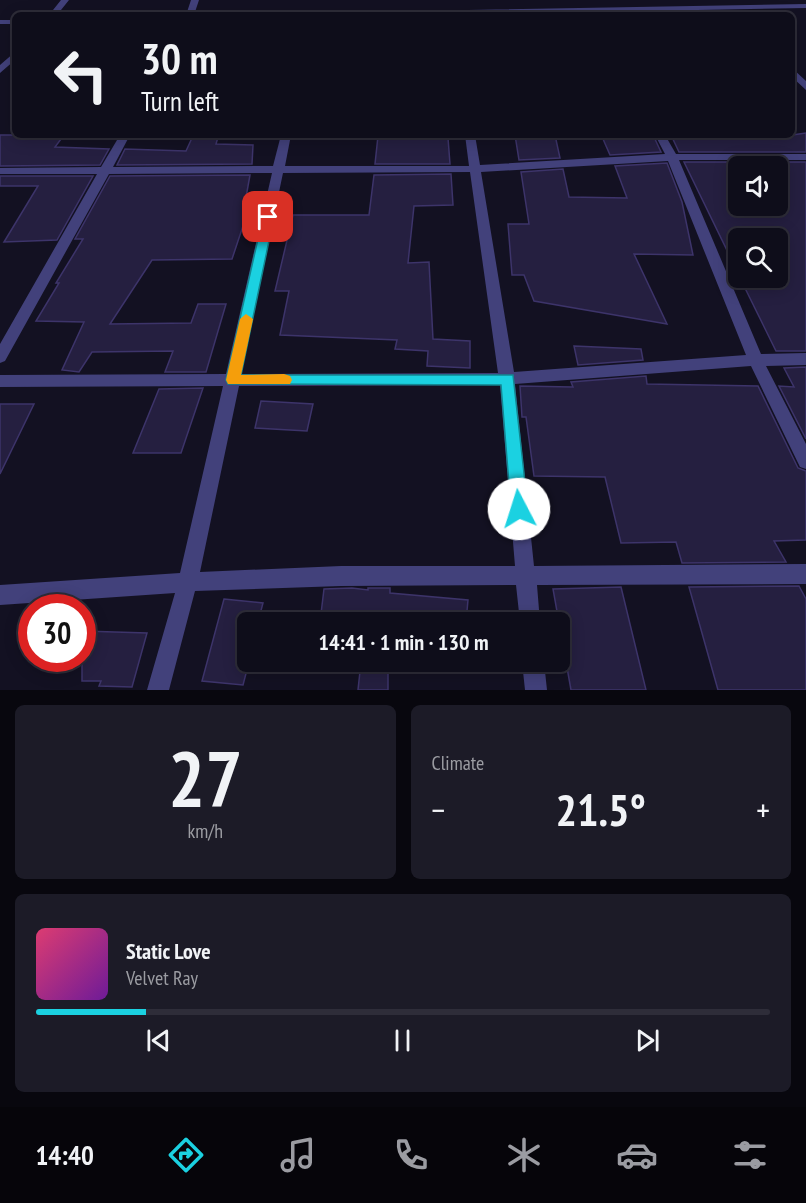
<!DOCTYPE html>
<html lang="en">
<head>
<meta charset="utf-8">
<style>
  body { margin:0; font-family:"PT Sans Narrow",sans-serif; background:#1c1b27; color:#f1f3f6; height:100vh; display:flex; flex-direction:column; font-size:22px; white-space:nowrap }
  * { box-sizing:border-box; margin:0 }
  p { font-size:20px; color:#9b9ca2 }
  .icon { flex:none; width:33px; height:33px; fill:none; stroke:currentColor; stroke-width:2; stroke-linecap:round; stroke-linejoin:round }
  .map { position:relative; height:690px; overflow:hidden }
  .side { display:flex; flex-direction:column; gap:15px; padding:15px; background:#08070e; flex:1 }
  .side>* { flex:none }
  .guide { position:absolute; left:12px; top:12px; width:783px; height:126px; border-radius:9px; box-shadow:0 3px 15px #0003,0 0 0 2px #2e2d39; background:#0e0d1a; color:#f1f3f6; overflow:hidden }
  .buttons { position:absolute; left:728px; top:156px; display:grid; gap:12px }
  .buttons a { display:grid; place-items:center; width:60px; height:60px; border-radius:9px; background:#0e0d1a; box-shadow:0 3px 15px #0003,0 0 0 2px #2e2d39; font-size:30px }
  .speed { position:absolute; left:18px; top:594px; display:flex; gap:12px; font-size:30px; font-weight:700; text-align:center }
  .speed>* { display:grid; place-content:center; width:78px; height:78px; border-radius:50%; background:#0e0d1a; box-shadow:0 3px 15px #0003,0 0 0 2px #2e2d39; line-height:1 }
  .speed .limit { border:9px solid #d22; background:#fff; color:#111 }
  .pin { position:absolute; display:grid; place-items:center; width:51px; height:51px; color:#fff; margin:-26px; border-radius:12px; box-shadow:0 3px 9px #0006 }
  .me { position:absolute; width:66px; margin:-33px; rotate:355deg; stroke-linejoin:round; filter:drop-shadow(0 0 4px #0008) }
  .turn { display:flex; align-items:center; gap:21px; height:126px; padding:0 30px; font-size:27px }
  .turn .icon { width:78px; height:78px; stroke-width:2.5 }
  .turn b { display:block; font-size:42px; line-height:51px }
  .big { font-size:45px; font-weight:600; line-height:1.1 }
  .side .card { flex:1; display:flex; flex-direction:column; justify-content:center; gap:9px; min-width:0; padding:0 21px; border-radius:9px; background:#1c1b27 }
  .side .dial { align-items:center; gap:0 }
  .dial b { font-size:78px; line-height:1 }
  .song { display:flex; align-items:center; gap:18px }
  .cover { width:72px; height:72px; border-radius:9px; background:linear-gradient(135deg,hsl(340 70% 55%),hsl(280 70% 35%)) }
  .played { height:6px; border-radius:3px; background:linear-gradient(90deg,#1bd1e1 15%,#2e2d39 15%) }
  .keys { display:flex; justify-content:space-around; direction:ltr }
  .heat { display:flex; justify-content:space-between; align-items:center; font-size:33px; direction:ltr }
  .side .tiles { flex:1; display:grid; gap:15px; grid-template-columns:1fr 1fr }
  .card:last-child { grid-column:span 2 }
  .trip { position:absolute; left:237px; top:612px; width:333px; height:60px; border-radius:9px; background:#0e0d1a; box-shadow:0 3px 15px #0003,0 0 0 2px #2e2d39; font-weight:600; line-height:60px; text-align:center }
  .tab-bar { display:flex; height:96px; justify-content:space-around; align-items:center; background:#06050a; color:#9b9ca2 }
  .tab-bar .icon { width:42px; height:42px }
  .tab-bar .active { color:#1bd1e1 }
  .tab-bar b { font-size:27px; color:#f1f3f6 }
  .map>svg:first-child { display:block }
</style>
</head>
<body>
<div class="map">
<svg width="806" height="690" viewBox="0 0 806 690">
  <rect width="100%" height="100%" fill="#131122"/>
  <path fill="#251f40" stroke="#3d346a" stroke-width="1.5" fill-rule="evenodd" d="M 806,133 L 806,152 L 679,152 L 671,135 L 792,135 Z
    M 0,135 L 64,135 L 55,147 L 109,149 L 100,165 L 0,166 Z
    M 515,135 L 555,135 L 560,158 L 519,160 Z
    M 378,136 L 448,138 L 450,164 L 375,164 Z
    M 218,137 L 216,144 L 253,145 L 252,164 L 117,165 L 125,149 L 186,151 L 192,138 Z
    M 654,137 L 661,152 L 610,155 L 603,139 Z
    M 684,162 L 806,162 L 806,351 L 776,351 L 740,278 L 777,278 L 777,238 L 738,238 L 738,273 ZM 738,166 L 777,166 L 777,206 L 738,206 Z
    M 667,163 L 682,202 L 693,255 L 634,254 L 667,324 L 534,301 L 524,275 L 512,275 L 508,224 L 529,224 L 521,172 L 563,169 L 569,197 L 627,198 L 615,166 Z
    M 451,174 L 453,205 L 414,206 L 408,263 L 429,262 L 433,339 L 470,341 L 470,368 L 427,366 L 428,351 L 395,349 L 397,340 L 280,335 L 289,291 L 275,291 L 293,215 L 369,215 L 374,175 Z
    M 250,175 L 243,214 L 247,214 L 232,259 L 152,260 L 110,324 L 191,323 L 198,304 L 226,304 L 206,372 L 165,372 L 173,351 L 92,352 L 79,372 L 62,370 L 84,322 L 36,321 L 59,283 L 56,283 L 83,239 L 75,239 L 110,176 Z
    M 0,176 L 93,176 L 57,240 L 4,242 L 38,186 L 0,186 Z
    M 574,346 L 641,349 L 643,360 L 578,365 Z
    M 806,367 L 806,439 L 779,386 L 794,387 L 784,368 Z
    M 646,376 L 647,384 L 758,386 L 798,468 L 806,471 L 806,540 L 774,541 L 786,562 L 682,563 L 676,542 L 621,543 L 605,477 L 534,476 L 526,417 L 522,417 L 520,386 L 573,387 L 571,382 Z
    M 203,388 L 181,453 L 133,453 L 159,389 Z
    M 261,401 L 313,404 L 307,431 L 255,428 Z
    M 0,404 L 34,404 L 0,474 Z
    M 799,586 L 806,599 L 806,690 L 718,690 L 689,587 Z
    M 621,587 L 646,690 L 571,690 L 553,589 Z
    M 352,588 L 368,590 L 368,588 L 390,588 L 390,593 L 468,600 L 466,622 L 390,619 L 389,622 L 320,622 L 324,589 Z
    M 224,599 L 263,603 L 258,622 L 248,622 L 249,662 L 243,685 L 202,681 Z
    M 82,631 L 147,633 L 132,687 L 99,686 L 101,681 L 82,681 Z
    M 361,662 L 388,662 L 388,690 L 358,690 Z"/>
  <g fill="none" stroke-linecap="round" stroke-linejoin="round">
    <path fill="#42417b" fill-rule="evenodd" d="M 61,0 L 69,0 L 57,15 L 49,15 Z
      M 191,0 L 199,0 L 194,15 L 186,15 Z
      M 806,4 L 806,8 L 434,15 L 296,15 L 300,13 Z
      M 0,20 L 15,20 L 15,24 L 0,24 Z
      M 15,52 L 15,60 L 0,73 L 0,65 Z
      M 792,68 L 806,81 L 806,90 L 792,77 Z
      M 120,135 L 130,135 L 113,167 L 273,166 L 281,135 L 291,135 L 285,166 L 469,166 L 465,135 L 475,135 L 480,165 L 665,154 L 655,135 L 665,135 L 676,154 L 806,154 L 806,160 L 679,160 L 761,354 L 806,353 L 806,365 L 766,366 L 806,444 L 806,469 L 800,467 L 751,366 L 515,384 L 534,566 L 806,564 L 806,584 L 537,585 L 540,622 L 520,622 L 516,585 L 341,586 L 195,591 L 169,690 L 147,690 L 175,593 L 0,605 L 0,585 L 180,573 L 223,386 L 0,387 L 0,375 L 226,374 L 272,173 L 109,174 L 5,361 L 0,363 L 0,344 L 97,174 L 0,174 L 0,168 L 101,167 ZM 668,161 L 746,355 L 514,372 L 481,172 ZM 470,172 L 498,373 L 241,374 L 283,173 ZM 500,385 L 515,566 L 341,566 L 200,572 L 239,386 Z
      M 522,662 L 544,662 L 547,690 L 525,690 Z"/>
  </g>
  <path fill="#1bd1e1" stroke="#128892" stroke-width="1.5" d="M 268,213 L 274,217 L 241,375 L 513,375 L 528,509 L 525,514 L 519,517 L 513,514 L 511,509 L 501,385 L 228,384 L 226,380 L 263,217 Z"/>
  <path fill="#f59e0b" d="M 246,314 L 253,319 L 241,375 L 284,374 L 290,376 L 292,380 L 290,384 L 228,384 L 226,380 L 240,319 Z"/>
</svg>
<div class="buttons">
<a><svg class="icon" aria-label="sound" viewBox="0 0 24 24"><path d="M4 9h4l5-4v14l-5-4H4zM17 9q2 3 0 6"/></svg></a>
<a><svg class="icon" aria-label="search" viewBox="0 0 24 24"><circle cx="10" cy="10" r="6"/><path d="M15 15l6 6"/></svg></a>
</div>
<div class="speed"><div class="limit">30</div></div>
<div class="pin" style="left:268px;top:217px;background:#d93025"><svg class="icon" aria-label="arrive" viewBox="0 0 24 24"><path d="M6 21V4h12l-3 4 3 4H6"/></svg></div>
<svg class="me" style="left:519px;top:509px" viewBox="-20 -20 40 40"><circle r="19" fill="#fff"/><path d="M0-13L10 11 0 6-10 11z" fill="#1bd1e1"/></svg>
<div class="trip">14:41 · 1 min · 130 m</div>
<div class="guide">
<div class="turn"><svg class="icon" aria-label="left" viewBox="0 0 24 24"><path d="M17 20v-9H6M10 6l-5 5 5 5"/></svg><div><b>30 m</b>Turn left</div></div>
</div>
</div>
<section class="side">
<div class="tiles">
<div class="card dial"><b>27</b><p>km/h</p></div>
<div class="card"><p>Climate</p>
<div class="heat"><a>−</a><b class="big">21.5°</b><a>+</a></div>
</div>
<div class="card">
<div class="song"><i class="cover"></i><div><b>Static Love</b><p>Velvet Ray</p></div></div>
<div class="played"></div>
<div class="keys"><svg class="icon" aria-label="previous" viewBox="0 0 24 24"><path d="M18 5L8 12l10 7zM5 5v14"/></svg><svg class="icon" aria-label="pause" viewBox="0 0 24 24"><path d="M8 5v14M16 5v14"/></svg><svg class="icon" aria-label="next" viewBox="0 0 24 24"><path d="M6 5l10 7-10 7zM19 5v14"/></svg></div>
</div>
</div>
</section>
<nav class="tab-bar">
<b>14:40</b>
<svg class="icon active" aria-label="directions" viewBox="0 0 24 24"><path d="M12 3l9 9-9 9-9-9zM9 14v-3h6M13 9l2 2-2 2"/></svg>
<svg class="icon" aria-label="music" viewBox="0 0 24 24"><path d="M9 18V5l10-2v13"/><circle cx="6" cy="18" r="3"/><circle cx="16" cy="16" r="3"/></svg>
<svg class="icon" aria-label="phone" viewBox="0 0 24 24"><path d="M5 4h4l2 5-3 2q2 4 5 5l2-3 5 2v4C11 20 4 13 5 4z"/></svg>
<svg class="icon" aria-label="climate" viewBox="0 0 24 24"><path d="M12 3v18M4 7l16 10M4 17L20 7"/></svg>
<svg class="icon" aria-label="car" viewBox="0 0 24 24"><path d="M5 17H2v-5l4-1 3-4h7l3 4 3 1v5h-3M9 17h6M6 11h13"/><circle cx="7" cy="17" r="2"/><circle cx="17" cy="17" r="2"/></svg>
<svg class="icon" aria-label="filters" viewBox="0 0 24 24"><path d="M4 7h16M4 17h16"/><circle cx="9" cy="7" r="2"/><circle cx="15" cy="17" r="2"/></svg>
</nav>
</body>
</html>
